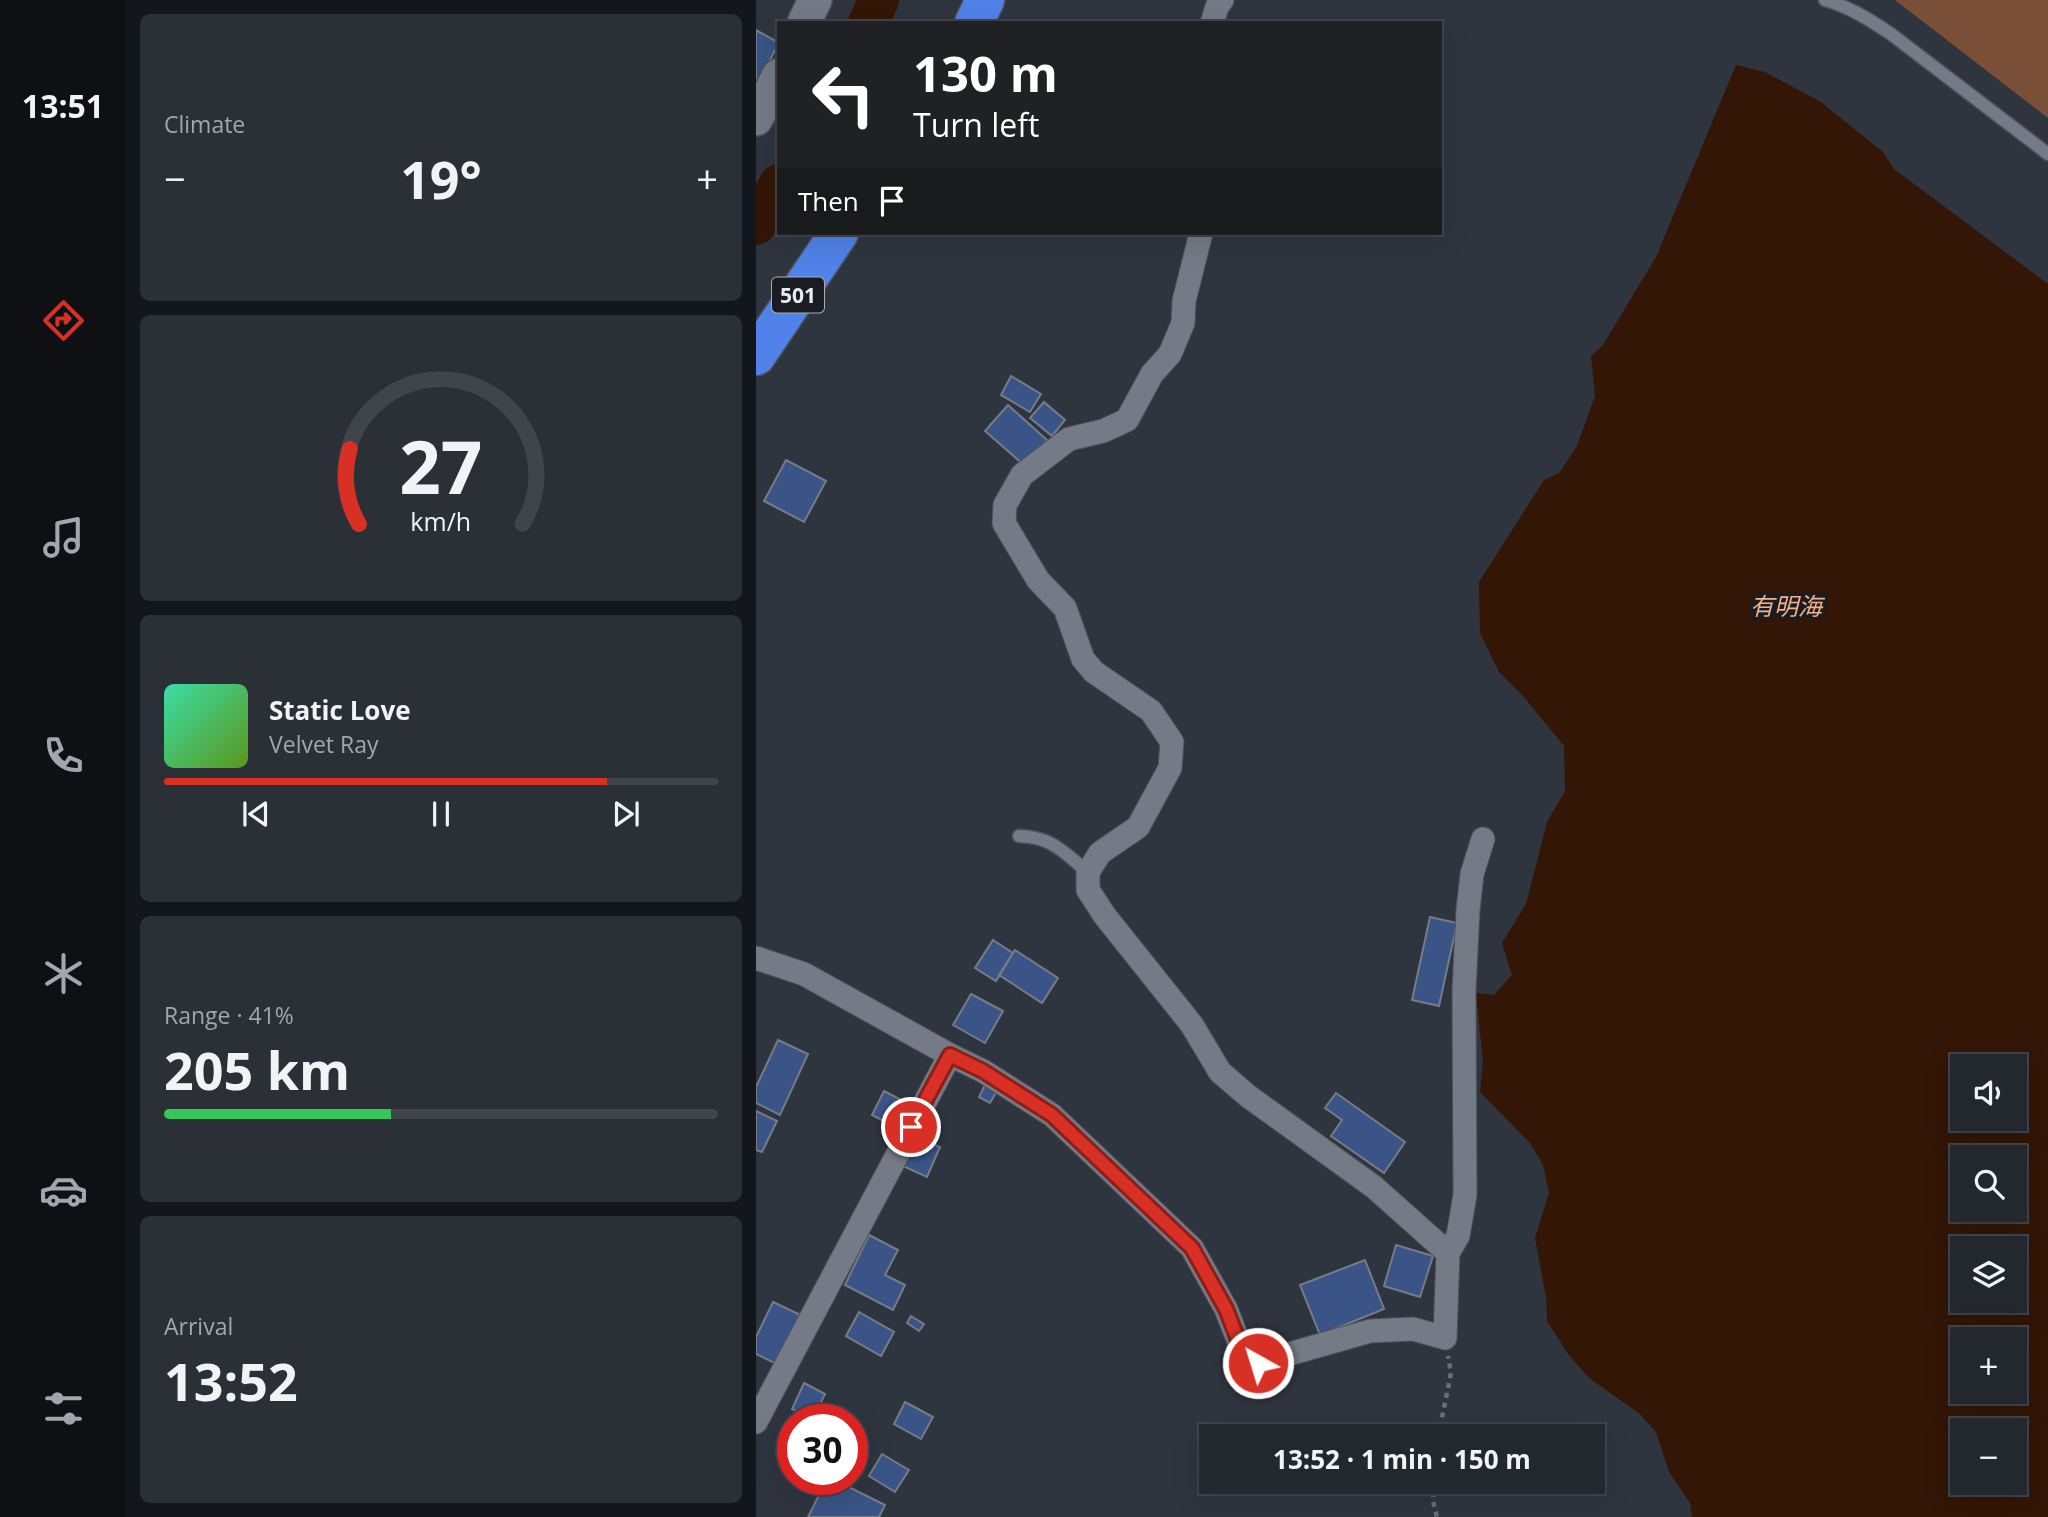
<!DOCTYPE html>
<html lang="en">
<head>
<meta charset="utf-8">
<style>
  body { margin:0; font-family:"Open Sans","Noto Sans JP",sans-serif; background:#2b3037; color:#f1f3f6; height:100vh; display:flex; flex-direction:column; font-size:26px; white-space:nowrap }
  * { box-sizing:border-box; margin:0 }
  p { font-size:23px; color:#a3a6aa }
  .icon { flex:none; width:38px; height:38px; fill:none; stroke:currentColor; stroke-width:2; stroke-linecap:round; stroke-linejoin:round }
  .map { position:relative; flex:1; overflow:hidden }
  .panel { display:flex; flex-direction:column; gap:14px; padding:14px; background:#13161a; width:630px }
  .panel>* { flex:none }
  .hud { position:absolute; left:21px; top:21px; width:665px; height:214px; border-radius:0px; box-shadow:0 7px 28px #0002,0 0 0 2px #40444b; background:#202124; color:#fff; overflow:hidden }
  .buttons { position:absolute; left:1194px; top:1054px; display:grid; gap:14px }
  .buttons a { display:grid; place-items:center; width:77px; height:77px; border-radius:0px; background:#23282f; box-shadow:0 7px 28px #0002,0 0 0 2px #40444b; font-size:35px }
  .speed { position:absolute; left:21px; top:1404px; display:flex; gap:14px; font-size:35px; font-weight:700; text-align:center }
  .speed>* { display:grid; place-content:center; width:91px; height:91px; border-radius:50%; background:#23282f; box-shadow:0 7px 28px #0002,0 0 0 2px #40444b; line-height:1 }
  .speed .limit { border:10px solid #d22; background:#fff; color:#111 }
  .pin { position:absolute; display:grid; place-items:center; width:60px; height:60px; color:#fff; margin:-30px; border:4px solid #fff; border-radius:50%; box-shadow:0 2px 7px #0007 }
  .me { position:absolute; width:77px; margin:-38px; rotate:321deg; stroke-linejoin:round; filter:drop-shadow(0 0 5px #0008) }
  .turn { display:flex; align-items:center; gap:24px; height:147px; padding:0 21px; font-size:32px }
  .turn .icon { width:91px; height:91px; stroke-width:2.5 }
  .turn b { display:block; font-size:49px; line-height:60px }
  .then { display:flex; align-items:center; height:66px; padding:0 21px; background:#0003; gap:14px; font-size:26px }
  .big { font-size:52px; font-weight:700; line-height:1.1 }
  .panel .tile { flex:1; display:flex; flex-direction:column; justify-content:center; gap:10px; min-width:0; padding:0 24px; border-radius:10px; background:#2b3037 }
  .panel .dial { align-items:center; gap:0 }
  .dial svg { height:182px; overflow:visible; fill:none; stroke:#40444b; stroke-width:7; stroke-linecap:round; text-anchor:middle }
  .dial text { fill:#f1f3f6; stroke:none }
  .song { display:flex; align-items:center; gap:21px }
  .cover { width:84px; height:84px; border-radius:10px; background:linear-gradient(135deg,hsl(160 70% 55%),hsl(90 70% 35%)) }
  .played { height:7px; border-radius:4px; background:linear-gradient(90deg,#d93025 80%,#40444b 80%) }
  .keys { display:flex; justify-content:space-around; direction:ltr }
  .heat { display:flex; justify-content:space-between; align-items:center; font-size:38px; direction:ltr }
  .charge { height:10px; border-radius:5px; background:linear-gradient(90deg,#34c759 41%,#40444b 0) }
  .trip { position:absolute; left:443px; top:1424px; width:406px; height:70px; border-radius:0px; background:#23282f; box-shadow:0 7px 28px #0002,0 0 0 2px #40444b; font-weight:700; line-height:70px; text-align:center }
  main { display:flex; flex:1; min-height:0 }
  .tabs { display:flex; flex-direction:column; width:126px; justify-content:space-around; align-items:center; background:#0e1013; color:#a3a6aa }
  .tabs .icon { width:49px; height:49px }
  .tabs .on { color:#d93025 }
  .tabs b { font-size:32px; color:#f1f3f6 }
  .map>svg:first-child { display:block }
</style>
</head>
<body>
<main>
<nav class="tabs">
<b>13:51</b>
<svg class="icon on" aria-label="directions" viewBox="0 0 24 24"><path d="M12 3l9 9-9 9-9-9zM9 14v-3h6M13 9l2 2-2 2"/></svg>
<svg class="icon" aria-label="music" viewBox="0 0 24 24"><path d="M9 18V5l10-2v13"/><circle cx="6" cy="18" r="3"/><circle cx="16" cy="16" r="3"/></svg>
<svg class="icon" aria-label="phone" viewBox="0 0 24 24"><path d="M5 4h4l2 5-3 2q2 4 5 5l2-3 5 2v4C11 20 4 13 5 4z"/></svg>
<svg class="icon" aria-label="climate" viewBox="0 0 24 24"><path d="M12 3v18M4 7l16 10M4 17L20 7"/></svg>
<svg class="icon" aria-label="car" viewBox="0 0 24 24"><path d="M5 17H2v-5l4-1 3-4h7l3 4 3 1v5h-3M9 17h6M6 11h13"/><circle cx="7" cy="17" r="2"/><circle cx="17" cy="17" r="2"/></svg>
<svg class="icon" aria-label="filters" viewBox="0 0 24 24"><path d="M4 7h16M4 17h16"/><circle cx="9" cy="7" r="2"/><circle cx="15" cy="17" r="2"/></svg>
</nav>
<section class="panel">
<div class="tile"><p>Climate</p>
<div class="heat"><a>−</a><b class="big">19°</b><a>+</a></div>
</div>
<div class="tile dial"><svg viewBox="0 0 100 80">
<path d="M14 69A42 42 0 1 1 86 69"/>
<path d="M14 69A42 42 0 0 1 10 36" stroke="#d93025"/>
<text x="50" y="56" font-size="32" font-weight="700">27</text>
<text x="50" y="72" font-size="11">km/h</text>
</svg></div>
<div class="tile">
<div class="song"><i class="cover"></i><div><b>Static Love</b><p>Velvet Ray</p></div></div>
<div class="played"></div>
<div class="keys"><svg class="icon" aria-label="previous" viewBox="0 0 24 24"><path d="M18 5L8 12l10 7zM5 5v14"/></svg><svg class="icon" aria-label="pause" viewBox="0 0 24 24"><path d="M8 5v14M16 5v14"/></svg><svg class="icon" aria-label="next" viewBox="0 0 24 24"><path d="M6 5l10 7-10 7zM19 5v14"/></svg></div>
</div>
<div class="tile"><p>Range · 41%</p><b class="big">205 km</b><div class="charge"></div></div>
<div class="tile"><p>Arrival</p><b class="big">13:52</b></div>
</section>
<div class="map">
<svg width="1292" height="1517" viewBox="0 0 1292 1517">
  <rect width="100%" height="100%" fill="#2f353f"/>
  <path fill="#7a4f38" d="M 1139,0 L 1292,0 L 1292,118 Z"/>
  <path fill="#331605" fill-rule="evenodd" d="M 980,65 L 1009,72 L 1065,102 L 1127,152 L 1138,169 L 1292,284 L 1292,1517 L 936,1517 L 934,1503 L 913,1472 L 900,1432 L 884,1414 L 833,1378 L 812,1354 L 791,1321 L 790,1297 L 779,1238 L 793,1193 L 787,1165 L 774,1143 L 724,1092 L 727,1062 L 720,993 L 738,995 L 756,975 L 746,943 L 770,904 L 791,822 L 809,791 L 808,746 L 767,696 L 743,672 L 724,633 L 723,582 L 788,480 L 803,473 L 821,446 L 839,396 L 835,356 L 847,345 L 900,257 ZM 1206,1066 L 1258,1066 L 1258,1118 L 1206,1118 ZM 1206,1157 L 1258,1157 L 1258,1209 L 1206,1209 ZM 1206,1248 L 1258,1248 L 1258,1300 L 1206,1300 ZM 1206,1339 L 1258,1339 L 1258,1391 L 1206,1391 ZM 1206,1430 L 1258,1430 L 1258,1482 L 1206,1482 Z"/>
  <g fill="none" stroke-linecap="round" stroke-linejoin="round">
    <path stroke="#331605" stroke-width="40" d="M 112,23 L 123,0
      M 0,225 L 23,184"/>
  </g>
  <path fill="#3a5487" stroke="#767c87" stroke-width="2" d="M 0,30 L 23,43 L 0,86 Z
    M 255,376 L 285,394 L 274,412 L 245,395 Z
    M 288,402 L 309,420 L 296,436 L 274,418 Z
    M 252,405 L 291,440 L 269,466 L 229,431 Z
    M 30,460 L 70,481 L 48,522 L 8,501 Z
    M 674,917 L 701,923 L 683,1006 L 656,1000 Z
    M 237,940 L 257,953 L 240,981 L 219,968 Z
    M 259,950 L 302,978 L 286,1003 L 243,975 Z
    M 215,994 L 247,1011 L 229,1043 L 197,1025 Z
    M 22,1040 L 52,1054 L 24,1115 L 0,1103 L 0,1087 Z
    M 229,1085 L 241,1091 L 234,1103 L 223,1097 Z
    M 128,1091 L 153,1104 L 141,1128 L 116,1115 Z
    M 580,1093 L 649,1142 L 628,1173 L 575,1136 L 586,1120 L 569,1108 Z
    M 0,1111 L 21,1121 L 6,1152 L 0,1150 Z
    M 160,1137 L 184,1147 L 171,1177 L 147,1166 Z
    M 113,1235 L 142,1250 L 129,1275 L 149,1285 L 137,1310 L 89,1285 Z
    M 640,1245 L 677,1256 L 664,1297 L 628,1286 Z
    M 609,1260 L 628,1309 L 564,1335 L 544,1285 Z
    M 17,1302 L 53,1319 L 29,1368 L 0,1354 L 0,1337 Z
    M 103,1312 L 138,1332 L 125,1356 L 90,1336 Z
    M 155,1316 L 168,1324 L 163,1331 L 151,1323 Z
    M 48,1383 L 69,1394 L 57,1419 L 36,1409 Z
    M 149,1402 L 177,1417 L 165,1439 L 138,1424 Z
    M 126,1454 L 153,1470 L 139,1492 L 113,1476 Z
    M 71,1479 L 77,1479 L 129,1505 L 123,1517 L 52,1517 Z"/>
  <g fill="none" stroke-linecap="round" stroke-linejoin="round">
    <defs>
      <path id="lane" d="M 1069,0 C 1094,7 1114,20 1135,34 L 1292,154
        M 263,836 C 297,837 308,853 332,872"/>
      <path id="street" d="M 456,23 L 461,7 L 466,0
        M 0,958 L 48,974 L 194,1055 L 227,1071 L 296,1115 L 436,1248 L 470,1309 L 490,1360 L 502,1363 L 614,1331 L 657,1329 L 689,1338 L 692,1253 L 618,1187 L 492,1096 L 464,1072 L 436,1025 L 349,916 L 332,890 L 332,872 L 344,853 L 382,827 L 414,768 L 416,742 L 395,711 L 338,672 L 327,659 L 309,608 L 282,580 L 248,523 L 249,505 L 266,475 L 313,439 L 347,431 L 371,420 L 396,374 L 414,354 L 427,323 L 428,301 L 445,233
        M 692,1253 L 702,1236 L 709,1195 L 708,990 L 712,910 L 716,874 L 727,839
        M 0,1422 L 194,1055"/>
      <path id="secondary" d="M 48,23 L 59,0
        M 0,119 L 23,75"/>
      <path id="highway" d="M 218,23 L 229,0
        M 0,356 L 83,233"/>
    </defs>
    <use href="#lane" stroke="#4d525a" stroke-width="15"/>
    <use href="#street" stroke="#4d525a" stroke-width="25"/>
    <use href="#secondary" stroke="#4d525a" stroke-width="36"/>
    <use href="#highway" stroke="#4d525a" stroke-width="41"/>
    <path stroke="#696e77" stroke-width="4.5" stroke-dasharray="5 5" stroke-linecap="butt" d="M 682,1437 L 695,1373 L 692,1356
      M 678,1482 L 677,1501 L 681,1517"/>
    <use href="#lane" stroke="#757b86" stroke-width="12"/>
    <use href="#street" stroke="#757b86" stroke-width="23"/>
    <use href="#secondary" stroke="#757b86" stroke-width="33"/>
    <use href="#highway" stroke="#5082e9" stroke-width="38"/>
  </g>
  <g fill="none" stroke-linecap="round" stroke-linejoin="round">
    <defs>
      <path id="route" d="M 155,1127 L 194,1055 L 227,1071 L 296,1115 L 436,1248 L 470,1309 L 490,1360 L 502,1363"/>
    </defs>
    <use href="#route" stroke="#8d1f18" stroke-width="18"/>
    <use href="#route" stroke="#d93025" stroke-width="12"/>
  </g>
  <g text-anchor="middle" dominant-baseline="central" stroke-width="7" stroke-linejoin="round" paint-order="stroke">
    <rect fill="#1a1c21" stroke="#aaacb3" stroke-width="2" x="16" y="277.5" width="52" height="35" rx="5"/>
    <g font-size="21" font-weight="bold" fill="#e7eaf1">
      <text x="42" y="295">501</text>
    </g>
    <g font-size="24" font-style="italic" fill="#f5b08a" stroke="#1a1c21">
      <text x="1030" y="605">有明海</text>
    </g>
  </g>
</svg>
<div class="buttons">
<a><svg class="icon" aria-label="sound" viewBox="0 0 24 24"><path d="M4 9h4l5-4v14l-5-4H4zM17 9q2 3 0 6"/></svg></a>
<a><svg class="icon" aria-label="search" viewBox="0 0 24 24"><circle cx="10" cy="10" r="6"/><path d="M15 15l6 6"/></svg></a>
<a><svg class="icon" aria-label="layers" viewBox="0 0 24 24"><path d="M12 4l9 5-9 5-9-5zM3 14l9 5 9-5"/></svg></a>
<a>+</a>
<a>−</a>
</div>
<div class="speed"><div class="limit">30</div></div>
<div class="pin" style="left:155px;top:1127px;background:#d93025"><svg class="icon" aria-label="arrive" viewBox="0 0 24 24"><path d="M6 21V4h12l-3 4 3 4H6"/></svg></div>
<svg class="me" style="left:502px;top:1363px" viewBox="-20 -20 40 40"><circle r="17" fill="#d93025" stroke="#fff" stroke-width="3"/><path d="M0-11L8 9 0 5-8 9z" fill="#fff"/></svg>
<div class="trip">13:52 · 1 min · 150 m</div>
<div class="hud">
<div class="turn"><svg class="icon" aria-label="left" viewBox="0 0 24 24"><path d="M17 20v-9H6M10 6l-5 5 5 5"/></svg><div><b>130 m</b>Turn left</div></div>
<div class="then">Then<svg class="icon" aria-label="arrive" viewBox="0 0 24 24"><path d="M6 21V4h12l-3 4 3 4H6"/></svg></div>
</div>
</div>
</main>
</body>
</html>
